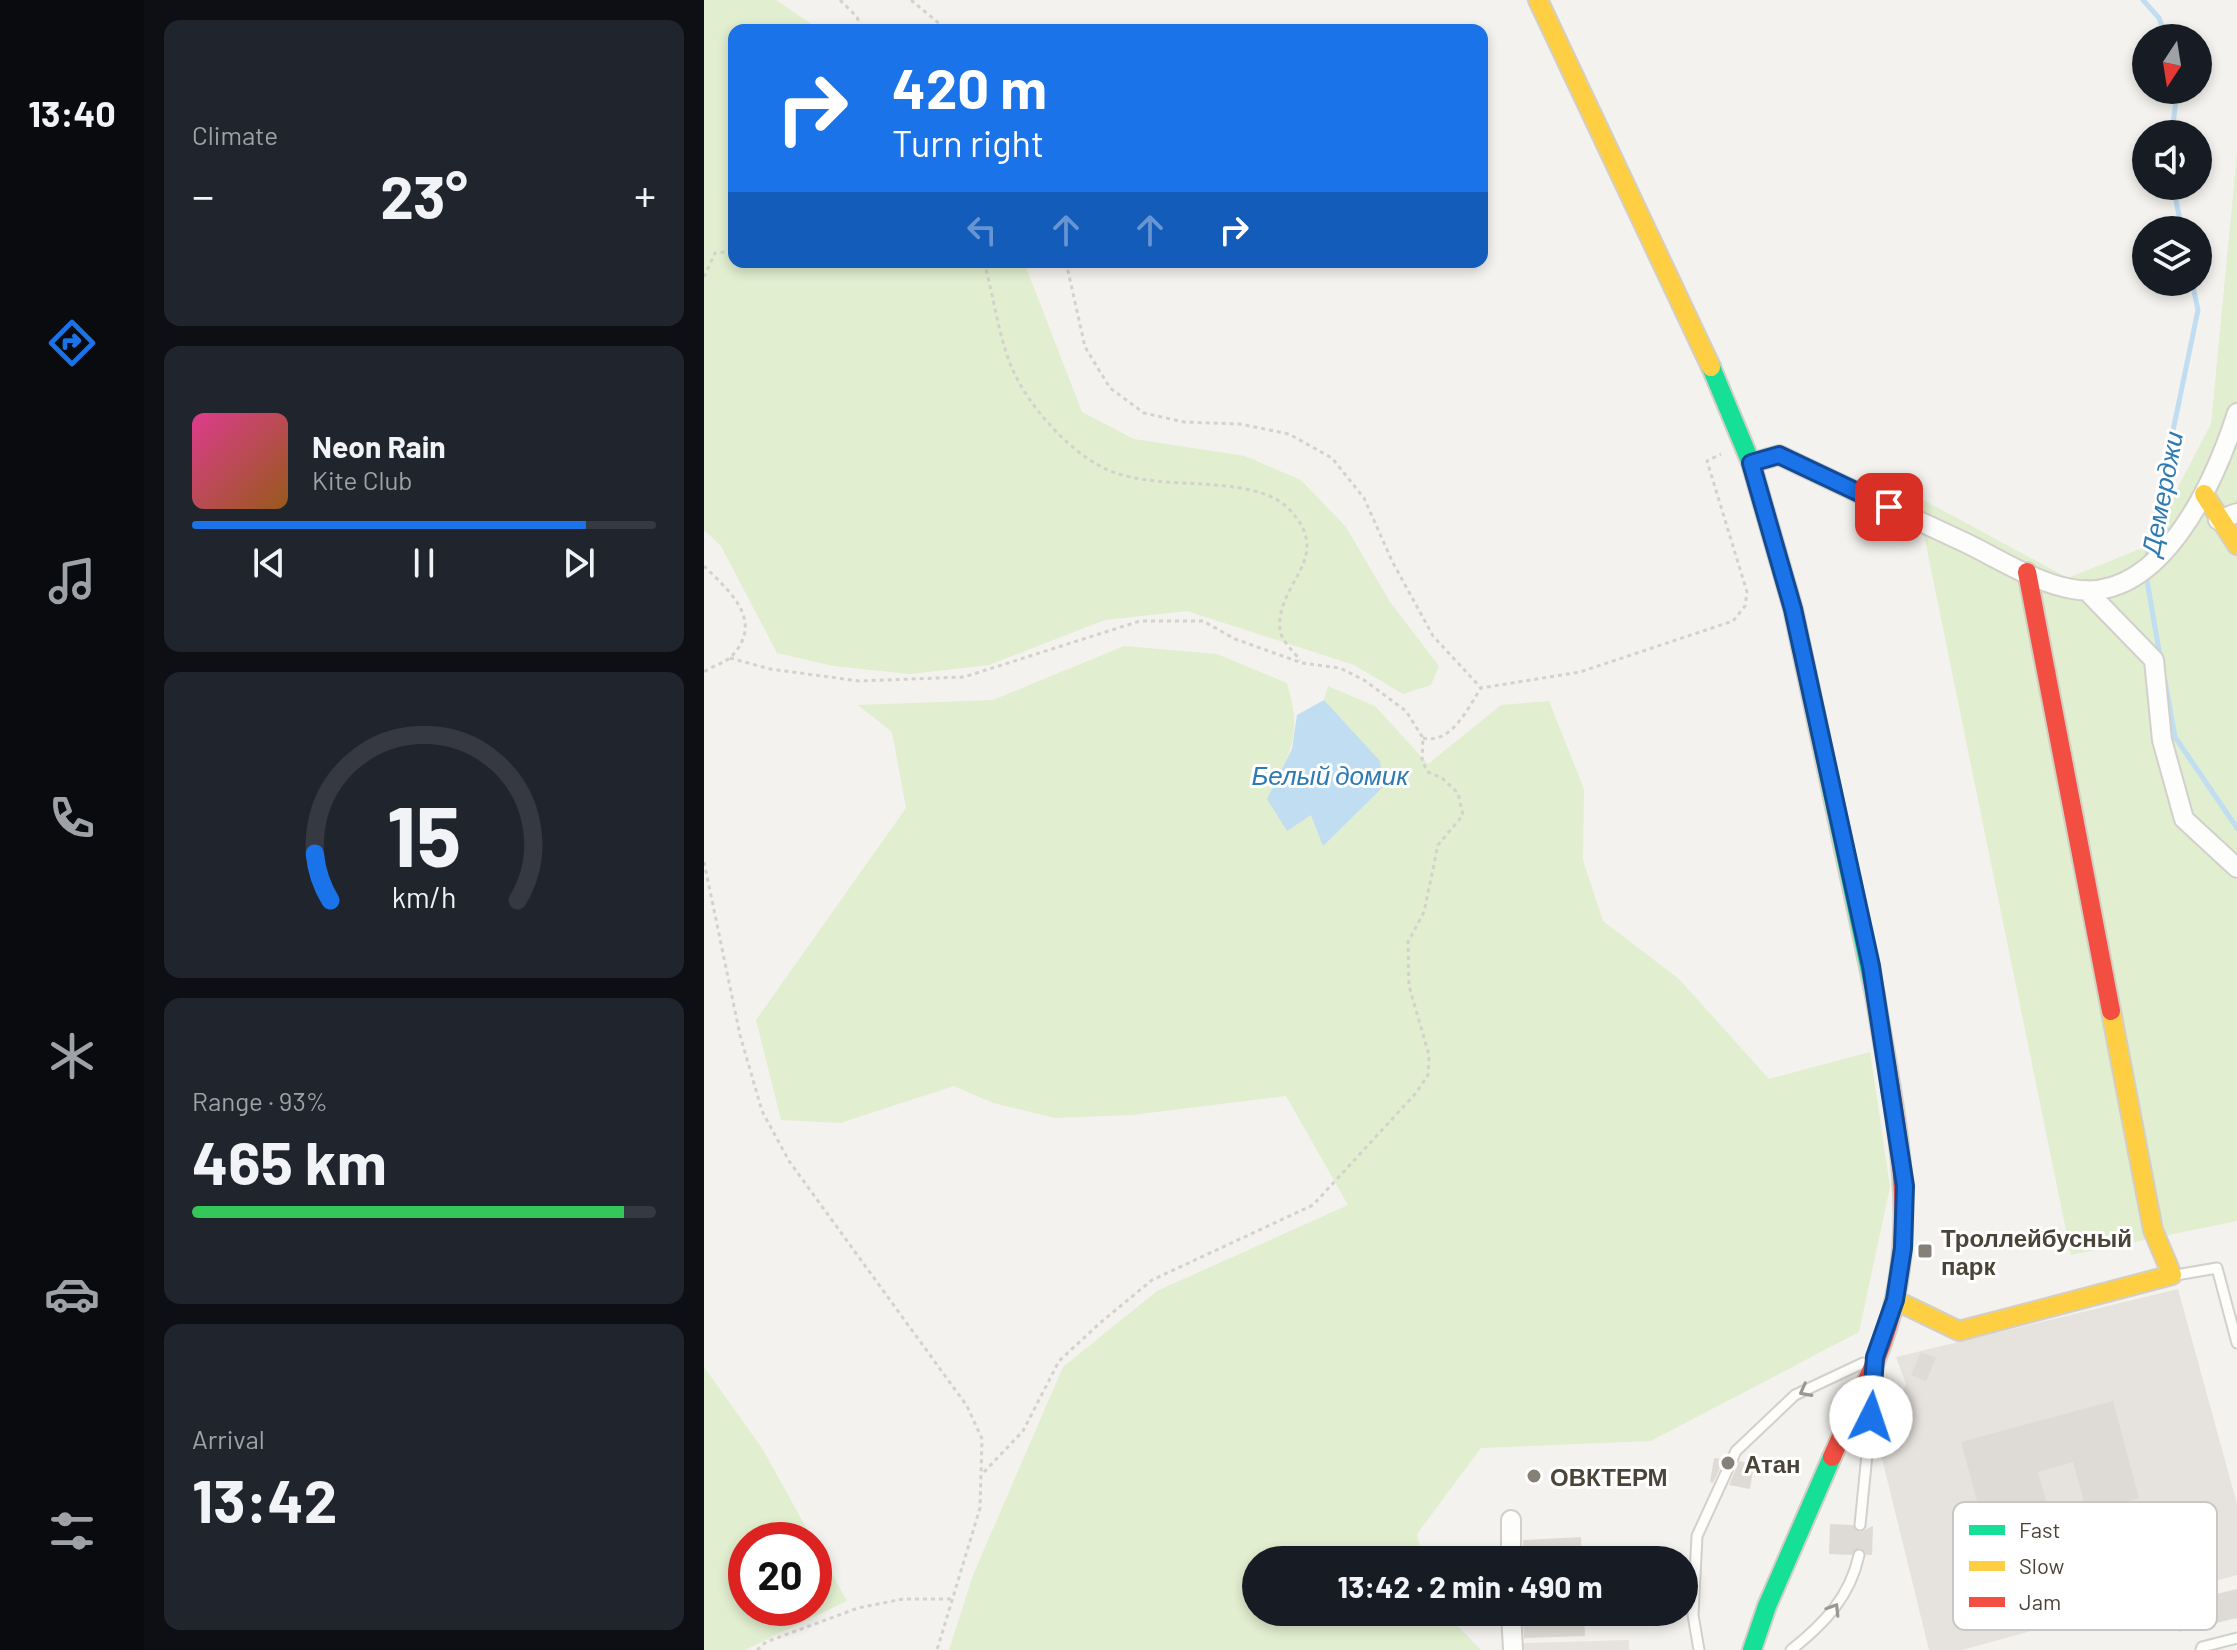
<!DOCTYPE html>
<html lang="en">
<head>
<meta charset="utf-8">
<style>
  body { margin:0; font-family:Barlow,sans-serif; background:#20242c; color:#f1f3f6; height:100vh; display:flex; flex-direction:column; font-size:30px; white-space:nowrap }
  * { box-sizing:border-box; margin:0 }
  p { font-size:26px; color:#9ea1a6 }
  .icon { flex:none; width:44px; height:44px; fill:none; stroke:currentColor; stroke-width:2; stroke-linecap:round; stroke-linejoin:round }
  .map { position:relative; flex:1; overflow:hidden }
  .sheet { display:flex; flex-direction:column; gap:20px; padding:20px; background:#0d0f14; width:560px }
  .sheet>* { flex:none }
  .hud { position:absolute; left:24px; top:24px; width:760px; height:244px; border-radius:16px; box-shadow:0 4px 12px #0003; background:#1a73e8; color:#fff; overflow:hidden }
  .needle { width:52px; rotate:192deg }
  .buttons { position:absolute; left:1428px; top:24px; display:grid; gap:16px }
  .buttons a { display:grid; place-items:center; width:80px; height:80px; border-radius:50%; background:#171b24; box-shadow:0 4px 12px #0003; font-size:40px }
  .speed { position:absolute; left:24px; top:1522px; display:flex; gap:16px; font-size:40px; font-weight:700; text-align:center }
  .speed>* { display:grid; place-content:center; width:104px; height:104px; border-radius:50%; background:#171b24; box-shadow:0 4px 12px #0003; line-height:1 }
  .speed .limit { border:12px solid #d22; background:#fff; color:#111 }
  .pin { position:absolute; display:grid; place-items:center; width:68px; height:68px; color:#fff; margin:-34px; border-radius:16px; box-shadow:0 4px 12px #0006 }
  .me { position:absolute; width:88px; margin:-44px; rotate:4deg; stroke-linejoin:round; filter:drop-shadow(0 0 6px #0008) }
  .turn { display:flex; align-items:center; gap:28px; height:168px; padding:0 32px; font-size:36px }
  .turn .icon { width:104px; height:104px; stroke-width:2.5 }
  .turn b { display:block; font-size:56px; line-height:68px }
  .lanes { display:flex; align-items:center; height:76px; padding:0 32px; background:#0003; justify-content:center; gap:40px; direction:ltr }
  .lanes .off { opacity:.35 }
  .big { font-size:60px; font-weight:700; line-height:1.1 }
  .sheet .card { flex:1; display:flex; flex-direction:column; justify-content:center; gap:12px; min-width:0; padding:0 28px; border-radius:16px; background:#20242c }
  .sheet .dial { align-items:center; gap:0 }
  .dial svg { height:208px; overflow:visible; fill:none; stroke:#363941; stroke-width:7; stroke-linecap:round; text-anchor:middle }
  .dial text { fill:#f1f3f6; stroke:none }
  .song { display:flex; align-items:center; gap:24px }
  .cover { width:96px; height:96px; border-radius:12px; background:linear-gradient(135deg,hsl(330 70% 55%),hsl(30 70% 35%)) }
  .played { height:8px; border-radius:4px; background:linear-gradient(90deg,#1a73e8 85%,#363941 85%) }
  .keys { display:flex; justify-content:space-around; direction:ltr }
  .heat { display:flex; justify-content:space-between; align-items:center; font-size:44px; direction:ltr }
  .charge { height:12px; border-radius:6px; background:linear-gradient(90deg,#34c759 93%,#363941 0) }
  .trip { position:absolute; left:538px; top:1546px; width:456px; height:80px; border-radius:40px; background:#171b24; box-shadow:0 4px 12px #0003; font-weight:700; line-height:80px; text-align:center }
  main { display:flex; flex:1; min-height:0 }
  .tab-bar { display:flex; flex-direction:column; width:144px; justify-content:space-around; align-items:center; background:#090b0e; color:#9ea1a6 }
  .tab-bar .icon { width:56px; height:56px }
  .tab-bar .current { color:#1a73e8 }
  .tab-bar b { font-size:36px; color:#f1f3f6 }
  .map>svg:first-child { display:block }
</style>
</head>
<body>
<main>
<nav class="tab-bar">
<b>13:40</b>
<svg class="icon current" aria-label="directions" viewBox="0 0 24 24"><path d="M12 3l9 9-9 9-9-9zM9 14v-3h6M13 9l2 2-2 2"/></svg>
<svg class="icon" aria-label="music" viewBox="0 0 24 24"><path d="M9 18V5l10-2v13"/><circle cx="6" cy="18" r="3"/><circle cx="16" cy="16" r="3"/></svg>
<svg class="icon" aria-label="phone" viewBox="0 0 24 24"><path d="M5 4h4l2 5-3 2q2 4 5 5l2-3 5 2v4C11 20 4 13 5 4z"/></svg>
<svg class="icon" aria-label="climate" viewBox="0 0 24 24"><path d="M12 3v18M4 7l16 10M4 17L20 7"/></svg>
<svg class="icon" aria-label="car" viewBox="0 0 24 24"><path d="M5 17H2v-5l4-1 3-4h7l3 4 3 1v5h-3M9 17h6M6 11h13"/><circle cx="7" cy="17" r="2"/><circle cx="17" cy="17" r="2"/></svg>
<svg class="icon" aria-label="filters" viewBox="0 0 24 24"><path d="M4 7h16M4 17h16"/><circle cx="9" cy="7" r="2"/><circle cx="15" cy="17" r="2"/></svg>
</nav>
<section class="sheet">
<div class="card"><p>Climate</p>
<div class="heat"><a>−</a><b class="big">23°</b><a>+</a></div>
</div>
<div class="card">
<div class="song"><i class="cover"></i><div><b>Neon Rain</b><p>Kite Club</p></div></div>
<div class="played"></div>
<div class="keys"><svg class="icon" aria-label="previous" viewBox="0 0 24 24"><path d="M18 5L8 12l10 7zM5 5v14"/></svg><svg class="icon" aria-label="pause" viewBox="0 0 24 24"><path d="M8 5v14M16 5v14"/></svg><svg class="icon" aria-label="next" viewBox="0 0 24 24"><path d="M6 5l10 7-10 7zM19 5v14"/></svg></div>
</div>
<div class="card dial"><svg viewBox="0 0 100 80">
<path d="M14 69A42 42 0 1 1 86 69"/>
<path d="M14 69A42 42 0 0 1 8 51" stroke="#1a73e8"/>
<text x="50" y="56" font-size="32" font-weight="700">15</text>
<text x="50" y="72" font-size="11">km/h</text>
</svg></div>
<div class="card"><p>Range · 93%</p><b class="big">465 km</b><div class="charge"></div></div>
<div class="card"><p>Arrival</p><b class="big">13:42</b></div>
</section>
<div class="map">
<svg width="1533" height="1650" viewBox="0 0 1533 1650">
  <rect width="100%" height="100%" fill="#f4f2ee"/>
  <path fill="#e6e2de" d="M 1474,1289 L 1533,1504 L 1533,1575 L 1258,1650 L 1225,1650 L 1174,1442 L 1202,1384 L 1192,1357 Z"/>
  <path fill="#e1eecf" d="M 0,0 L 72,0 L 116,30 L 30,30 L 30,262 L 320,262 L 378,412 L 430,439 L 541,456 L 597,480 L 642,527 L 686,602 L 735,666 L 727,685 L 699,694 L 650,665 L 483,611 L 401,620 L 285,665 L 206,674 L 129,666 L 73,653 L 17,546 L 0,530 Z
    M 1533,153 L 1533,1221 L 1367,1255 L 1212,496 L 1364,578 L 1443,546 L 1507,424 Z
    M 420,646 L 513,654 L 583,683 C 599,736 587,752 563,799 L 676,762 L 620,700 L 624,686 L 671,706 L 724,764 L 797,705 L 845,701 L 880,789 L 879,860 L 899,921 L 975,979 L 1065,1079 L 1166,1052 L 1186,1187 L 1155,1332 L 947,1441 L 777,1448 L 713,1534 L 719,1560 L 552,1560 L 552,1612 L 740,1612 L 777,1650 L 245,1650 L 269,1575 L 359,1367 L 453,1291 L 644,1205 L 582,1096 L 428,1115 L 351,1118 L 289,1103 L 250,1086 L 136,1123 L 77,1120 L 52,1020 L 202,808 L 188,732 L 154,705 L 289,700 Z
    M 0,1367 L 58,1448 L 109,1540 L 42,1540 L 42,1608 L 110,1608 L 110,1541 L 143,1601 L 41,1650 L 0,1650 Z"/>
  <path fill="#e6e3df" d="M 925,1640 L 925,1650 L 817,1650 L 817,1643 Z"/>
  <path fill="#c0ddf1" d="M 620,700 L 676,761 L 679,787 L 619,846 L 607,815 L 583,831 L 563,799 L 588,749 L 593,715 Z"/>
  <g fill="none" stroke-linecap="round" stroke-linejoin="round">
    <path stroke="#c0ddf1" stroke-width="5" d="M 1439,0 L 1455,18 L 1462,38
      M 1468,134 L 1473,90
      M 1469,186 L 1478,230
      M 1442,561 L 1494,310 L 1488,282
      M 1442,575 L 1456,656
      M 1461,681 L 1471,737 L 1533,828"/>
  </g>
  <path fill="#dedbd6" d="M 1217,1352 L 1232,1358 L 1222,1381 L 1207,1375 Z
    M 1409,1401 L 1435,1498 L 1383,1513 L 1369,1462 L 1334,1472 L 1349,1528 L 1285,1545 L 1257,1442 Z
    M 1010,1458 L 1020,1459 L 1009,1483 L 1006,1482 Z
    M 1035,1461 L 1050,1464 L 1046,1489 L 1025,1485 Z
    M 1126,1524 L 1149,1525 L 1156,1532 L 1169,1526 L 1168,1555 L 1162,1555 L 1156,1548 L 1147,1555 L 1125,1554 Z
    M 877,1537 L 878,1560 L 819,1560 L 819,1540 Z
    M 1533,1589 L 1533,1618 L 1475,1632 L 1468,1605 Z
    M 819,1612 L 880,1612 L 881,1636 L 820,1638 Z"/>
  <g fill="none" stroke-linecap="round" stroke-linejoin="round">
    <defs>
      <path id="lane" d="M 1472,1275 L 1513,1268 L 1533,1343
        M 1156,1525 L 1169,1394
        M 995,1650 L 989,1615 L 993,1536 L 1032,1451 L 1091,1395 L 1159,1363
        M 1087,1650 C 1120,1624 1146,1597 1155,1555
        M 1497,1650 L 1498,1647 L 1533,1638"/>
      <path id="street" d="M 1047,463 L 1075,455 C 1137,485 1200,514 1262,543 C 1295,559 1332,583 1368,589 C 1457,605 1511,481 1533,413
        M 1514,520 L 1533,513
        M 1382,590 L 1450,660 L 1458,740 L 1480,819 L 1533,868
        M 807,1560 L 807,1520
        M 807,1612 L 809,1650"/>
      <path id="fast" d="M 1007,367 L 1047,463 L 1089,609 L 1171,995
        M 1048,1650 L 1063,1606 L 1128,1457"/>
      <path id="slow" d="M 834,0 L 1007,367
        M 1500,494 L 1533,545
        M 1191,1300 L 1255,1331 L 1468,1275 L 1449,1230 L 1407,1011"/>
      <path id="jam" d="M 1323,572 L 1407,1011
        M 1128,1457 C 1150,1406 1180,1353 1191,1298 C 1213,1197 1187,1095 1171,995"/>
    </defs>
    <use href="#lane" stroke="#d2d0cb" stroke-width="13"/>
    <use href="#street" stroke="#d2d0cb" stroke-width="22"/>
    <use href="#fast" stroke="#d3cfc5" stroke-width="22"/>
    <use href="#slow" stroke="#d3cfc5" stroke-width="22"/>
    <use href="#jam" stroke="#d3cfc5" stroke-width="22"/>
    <path stroke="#d3d2cc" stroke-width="3" stroke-dasharray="4 4" stroke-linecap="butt" d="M 136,0 L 153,17 L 158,30
      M 207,0 L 243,30
      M 280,262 C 290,297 294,335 308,368 C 323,404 362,448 396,466 C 424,482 466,482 498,484 C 524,486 564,488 584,508 C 633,558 571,582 576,630 C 577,640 590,652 596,660
      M 362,262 L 381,347 L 406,388 L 440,413 L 480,422 L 536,424 L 585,434 L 628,458 L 660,498 L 688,561 L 729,636 L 777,688
      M 0,277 L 11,253 L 30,251
      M 0,566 C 25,591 61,620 28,656 C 21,663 8,666 0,672
      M 26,658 L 66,669 L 155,681 L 260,677 L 436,621 L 499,621 L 531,639 L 598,663 L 636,668 L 660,680 L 702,711 L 719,738 L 718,761 L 724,772 L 738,778 L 754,793 L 759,815 L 734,845 L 720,912 L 704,942 L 705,986 L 725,1055 L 724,1075 L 712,1093 L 609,1205 L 448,1280 L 396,1323 L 355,1361 L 319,1431 L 280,1472
      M 719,738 C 747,745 764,708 777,688 L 876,672 L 1029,621 L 1041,606 L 1043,592 L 1003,461 L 1017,454
      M 0,862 L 36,1035 L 58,1111 L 85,1161 L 263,1406 L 278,1439 L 276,1508 L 233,1650
      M 53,1650 L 62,1642 L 154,1608 L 199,1599 L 251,1599"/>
    <use href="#lane" stroke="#fdfdfc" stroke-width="9"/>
    <use href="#street" stroke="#fdfdfc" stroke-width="18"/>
    <use href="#fast" stroke="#16e098" stroke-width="18"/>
    <use href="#slow" stroke="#ffcf43" stroke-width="18"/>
    <use href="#jam" stroke="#f24e42" stroke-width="18"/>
  </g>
  <defs><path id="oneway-chevron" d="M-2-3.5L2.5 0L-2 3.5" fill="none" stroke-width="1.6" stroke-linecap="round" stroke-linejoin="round" transform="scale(2)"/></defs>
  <g stroke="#9b9791">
    <use href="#oneway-chevron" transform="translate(1101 1391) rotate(152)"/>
    <use href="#oneway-chevron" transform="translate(1130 1609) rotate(-58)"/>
  </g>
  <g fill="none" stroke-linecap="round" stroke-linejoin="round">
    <defs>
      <path id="route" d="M 1167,1417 L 1171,1357 L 1191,1300 L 1199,1248 L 1201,1186 L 1167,966 L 1089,609 L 1047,463 L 1075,455 L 1185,507"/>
    </defs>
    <use href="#route" stroke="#114b97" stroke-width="20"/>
    <use href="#route" stroke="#1a73e8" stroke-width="14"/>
  </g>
  <g fill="#868178" stroke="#fff" stroke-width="3">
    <rect x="1213" y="1243" width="16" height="16" rx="4"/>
    <circle cx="1024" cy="1463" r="8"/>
    <circle cx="830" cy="1476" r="8"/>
  </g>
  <g text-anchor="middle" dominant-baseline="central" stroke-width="6" stroke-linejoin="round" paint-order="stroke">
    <g font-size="24" font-weight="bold" fill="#4b4439" stroke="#fff" text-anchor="start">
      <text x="1237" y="1237">Троллейбусный<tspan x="1237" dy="28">парк</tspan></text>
      <text x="1040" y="1463">Атан</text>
      <text x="846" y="1476">ОВКТЕРМ</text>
    </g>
    <g font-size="26" font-style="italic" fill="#2e7ab2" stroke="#fff">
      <text transform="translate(1457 493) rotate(-79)">Демерджи</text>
      <text x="626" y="774">Белый домик</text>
    </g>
  </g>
  <rect x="1249" y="1502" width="264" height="128" rx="12" fill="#fff" stroke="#c9c7c4" stroke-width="2"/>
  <rect x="1265" y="1525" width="36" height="10" fill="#16e098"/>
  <rect x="1265" y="1561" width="36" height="10" fill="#ffcf43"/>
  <rect x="1265" y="1597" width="36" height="10" fill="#f24e42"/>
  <g font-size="22" fill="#4b4439">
    <text x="1315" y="1538">Fast</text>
    <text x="1315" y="1574">Slow</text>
    <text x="1315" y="1610">Jam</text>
  </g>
</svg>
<div class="buttons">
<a><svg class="needle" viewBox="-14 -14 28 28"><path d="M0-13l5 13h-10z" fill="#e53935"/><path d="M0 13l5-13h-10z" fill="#9ea1a6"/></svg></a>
<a><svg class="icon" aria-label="sound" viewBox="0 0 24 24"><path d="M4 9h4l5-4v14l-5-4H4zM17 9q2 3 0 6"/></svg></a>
<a><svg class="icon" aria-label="layers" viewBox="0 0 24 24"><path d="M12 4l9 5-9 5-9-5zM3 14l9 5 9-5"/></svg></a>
</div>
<div class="speed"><div class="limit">20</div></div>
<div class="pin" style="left:1185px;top:507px;background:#d93025"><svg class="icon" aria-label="arrive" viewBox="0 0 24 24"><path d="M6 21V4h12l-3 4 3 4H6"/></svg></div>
<svg class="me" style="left:1167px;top:1417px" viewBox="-20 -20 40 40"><circle r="19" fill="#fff"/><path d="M0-13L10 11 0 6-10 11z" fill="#1a73e8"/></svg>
<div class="trip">13:42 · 2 min · 490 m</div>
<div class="hud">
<div class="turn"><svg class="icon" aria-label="right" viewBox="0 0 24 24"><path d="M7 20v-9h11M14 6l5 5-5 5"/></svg><div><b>420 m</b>Turn right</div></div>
<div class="lanes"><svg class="icon off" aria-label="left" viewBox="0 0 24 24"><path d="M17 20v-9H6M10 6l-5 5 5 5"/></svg><svg class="icon off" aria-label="ahead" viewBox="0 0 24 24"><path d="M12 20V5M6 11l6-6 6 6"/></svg><svg class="icon off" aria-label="ahead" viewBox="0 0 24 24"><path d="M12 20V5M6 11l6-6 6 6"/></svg><svg class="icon" aria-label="right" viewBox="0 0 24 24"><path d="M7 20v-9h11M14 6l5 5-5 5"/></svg></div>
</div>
</div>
</main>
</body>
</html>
